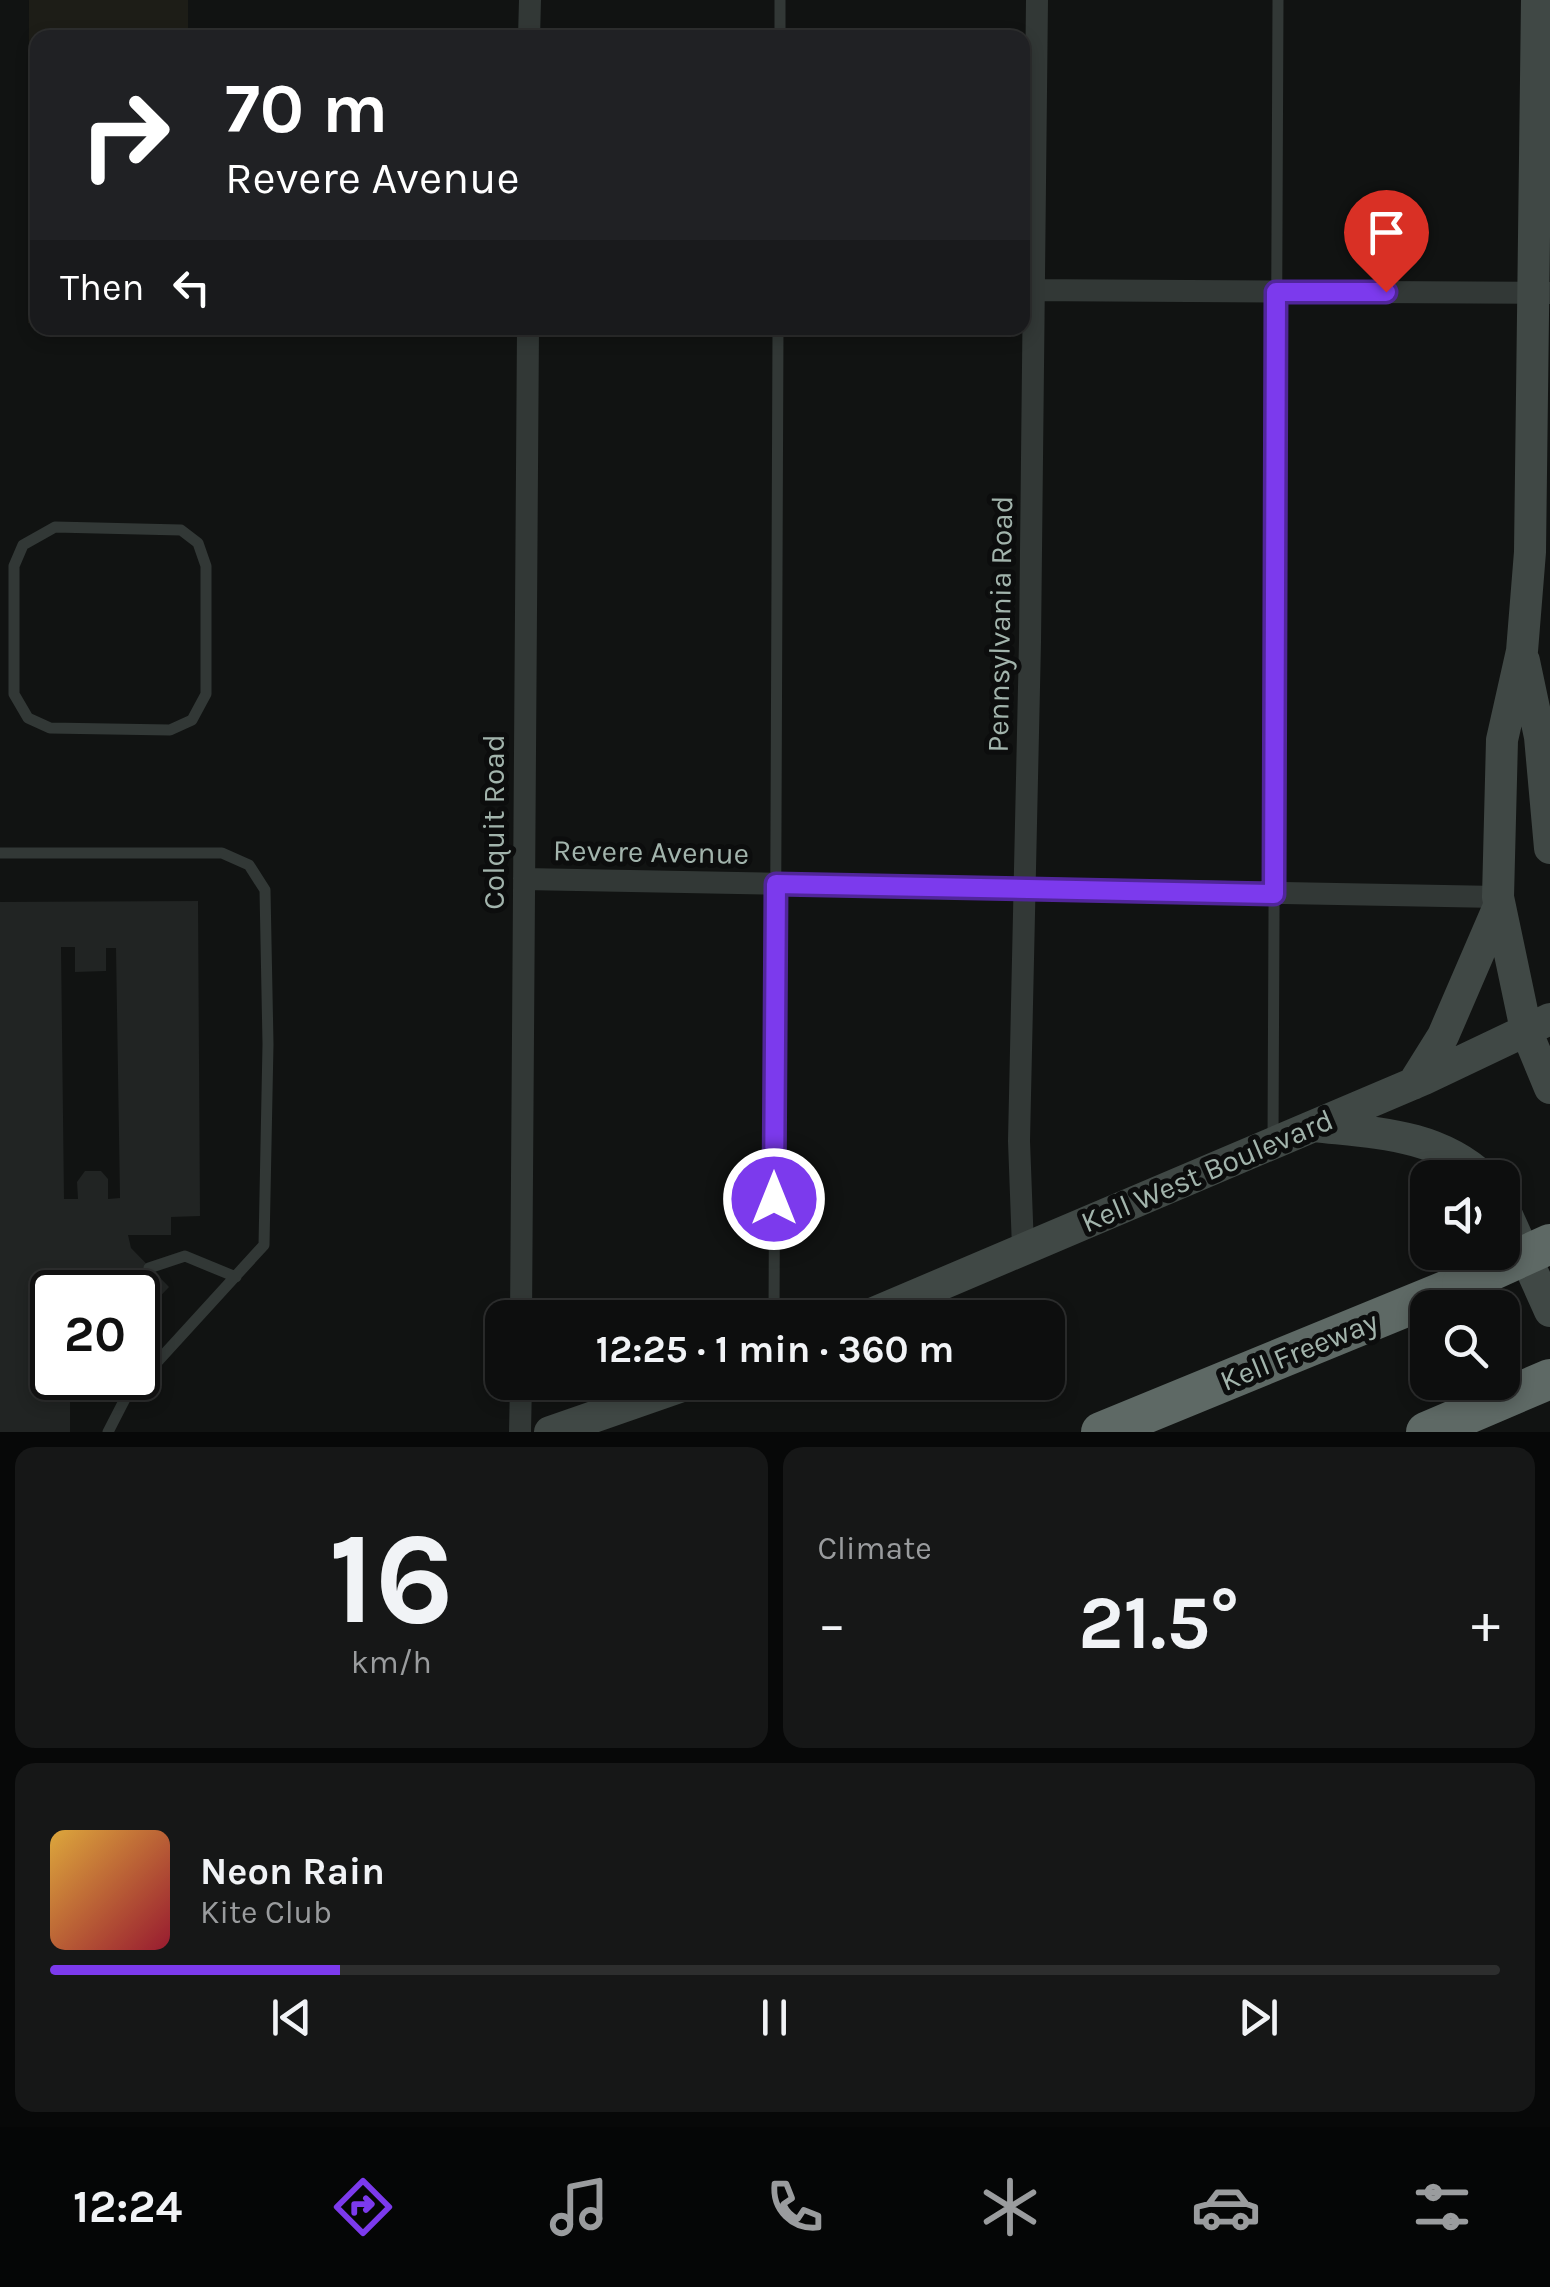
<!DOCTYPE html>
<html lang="en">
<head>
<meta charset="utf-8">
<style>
  body { margin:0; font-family:Karla,sans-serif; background:#161717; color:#f1f3f6; height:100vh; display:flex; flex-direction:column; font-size:38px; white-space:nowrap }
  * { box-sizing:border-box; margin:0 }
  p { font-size:32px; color:#9a9c9e }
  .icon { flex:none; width:55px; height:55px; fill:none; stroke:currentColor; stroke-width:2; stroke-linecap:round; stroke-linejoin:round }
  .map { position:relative; height:1432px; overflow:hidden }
  .drawer { display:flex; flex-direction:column; gap:15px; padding:15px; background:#070808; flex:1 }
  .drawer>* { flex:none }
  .guide { position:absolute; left:30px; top:30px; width:1000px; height:305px; border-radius:20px; box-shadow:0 5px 15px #0003,0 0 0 2px #2d2e2e; background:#202124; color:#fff; overflow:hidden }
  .buttons { position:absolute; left:1410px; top:1160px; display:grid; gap:20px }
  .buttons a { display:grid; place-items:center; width:110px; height:110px; border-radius:20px; background:#0d0e0e; box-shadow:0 5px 15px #0003,0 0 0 2px #2d2e2e; font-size:50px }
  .speed { position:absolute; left:30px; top:1270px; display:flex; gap:20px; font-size:50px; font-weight:700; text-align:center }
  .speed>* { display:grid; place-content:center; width:130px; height:130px; border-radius:50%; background:#0d0e0e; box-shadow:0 5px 15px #0003,0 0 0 2px #2d2e2e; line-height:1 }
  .speed .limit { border:5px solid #111; border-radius:15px; background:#fff; color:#111 }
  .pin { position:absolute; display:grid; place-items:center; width:85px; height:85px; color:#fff; margin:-102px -42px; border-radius:50% 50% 50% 0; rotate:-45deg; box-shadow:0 0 10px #0007 }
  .pin .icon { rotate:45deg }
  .me { position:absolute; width:110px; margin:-55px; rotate:0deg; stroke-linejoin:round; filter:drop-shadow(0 0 8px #0008) }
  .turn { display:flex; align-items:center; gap:35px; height:210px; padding:0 30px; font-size:45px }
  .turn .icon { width:130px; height:130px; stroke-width:2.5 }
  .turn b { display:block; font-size:70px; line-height:85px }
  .then { display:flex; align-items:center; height:95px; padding:0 30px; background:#0003; gap:20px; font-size:38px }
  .big { font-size:75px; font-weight:700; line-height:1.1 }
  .drawer .tile { flex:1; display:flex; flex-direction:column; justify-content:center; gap:15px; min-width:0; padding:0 35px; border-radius:20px; background:#161717 }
  .drawer .dial { align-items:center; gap:0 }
  .dial b { font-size:130px; line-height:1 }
  .song { display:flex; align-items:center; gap:30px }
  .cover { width:120px; height:120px; border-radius:15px; background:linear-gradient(135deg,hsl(40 70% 55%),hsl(350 70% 35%)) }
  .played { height:10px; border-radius:5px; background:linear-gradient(90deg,#7c3aed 20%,#2d2e2e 20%) }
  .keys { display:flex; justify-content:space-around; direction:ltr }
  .heat { display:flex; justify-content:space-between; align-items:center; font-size:55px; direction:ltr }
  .drawer .tiles { flex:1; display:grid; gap:15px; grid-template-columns:1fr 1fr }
  .tile:last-child { grid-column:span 2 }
  .trip { position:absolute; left:485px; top:1300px; width:580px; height:100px; border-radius:20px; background:#0d0e0e; box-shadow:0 5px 15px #0003,0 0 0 2px #2d2e2e; font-weight:700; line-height:100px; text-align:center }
  .tab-bar { display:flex; height:160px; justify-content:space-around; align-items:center; background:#050606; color:#9a9c9e }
  .tab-bar .icon { width:70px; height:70px }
  .tab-bar .current { color:#7c3aed }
  .tab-bar b { font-size:45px; color:#f1f3f6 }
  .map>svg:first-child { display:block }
</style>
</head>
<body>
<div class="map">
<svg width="1550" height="1432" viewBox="0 0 1550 1432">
  <rect width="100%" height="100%" fill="#111312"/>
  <path fill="#1d1d17" d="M 29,0 L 188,0 L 188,37 L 38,38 L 37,323 L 28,323 Z"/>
  <path fill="#212423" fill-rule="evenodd" d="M 198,901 L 200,1216 L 171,1217 L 171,1235 L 128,1235 L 131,1248 L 169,1287 L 140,1317 L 138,1292 L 112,1292 L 95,1276 L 69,1276 L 70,1292 L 52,1292 L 52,1378 L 70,1378 L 70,1432 L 0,1432 L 0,902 ZM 61,947 L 75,947 L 75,972 L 106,971 L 106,948 L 116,948 L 120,1198 L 108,1199 L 108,1179 L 101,1171 L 85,1171 L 77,1182 L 78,1199 L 64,1199 Z"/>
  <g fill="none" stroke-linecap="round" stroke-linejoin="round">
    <path stroke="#323836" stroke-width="11" d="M 780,38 L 780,0
      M 55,527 L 181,530 L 198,543 L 206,566 L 206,694 L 192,720 L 170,730 L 50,728 L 28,718 L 14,694 L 14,566 L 23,545 Z
      M 0,853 L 222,853 L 249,865 L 265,890 L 268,1044 L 264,1245 L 127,1395 L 108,1432
      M 1273,1141 L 1278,0
      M 149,1268 L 185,1256 L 236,1277
      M 774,1318 L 778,328
      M 119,1378 L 127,1395"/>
    <path stroke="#323836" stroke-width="22" d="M 529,38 L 530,0
      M 1024,290 L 1550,293
      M 524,879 L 1498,897
      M 1023,1248 L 1019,1141 L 1030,642 L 1037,0
      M 521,1318 L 528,328
      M 520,1432 L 521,1382"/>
    <path stroke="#404845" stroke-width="32" d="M 1537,0 L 1530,552 L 1522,651 L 1502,740 L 1498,897 L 1526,1030 L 1550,1088
      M 1524,661 L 1540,737 L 1550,848
      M 1413,1084 L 1443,1036 L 1499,906
      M 1315,1126 C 1376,1133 1437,1134 1484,1178
      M 1502,1204 L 1550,1311
      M 862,1318 L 1424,1079 L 1550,1019
      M 550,1432 L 694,1382"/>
    <path stroke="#5e6965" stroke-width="40" d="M 1101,1432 L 1462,1284
      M 1426,1432 L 1550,1379"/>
    <path stroke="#5e6965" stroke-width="40" d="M 1462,1284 L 1550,1244"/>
  </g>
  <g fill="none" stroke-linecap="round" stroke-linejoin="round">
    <defs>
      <path id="route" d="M 774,1199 L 776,884 L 1274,894 L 1276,292 L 1386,292"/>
    </defs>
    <use href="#route" stroke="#51269a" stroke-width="25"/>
    <use href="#route" stroke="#7c3aed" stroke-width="18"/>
  </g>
  <g text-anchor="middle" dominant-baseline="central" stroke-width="10" stroke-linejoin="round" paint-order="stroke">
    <g font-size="30" fill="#a2b4ac" stroke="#0c0d0d">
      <text transform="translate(1000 624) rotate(-89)">Pennsylvania Road</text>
      <text transform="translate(494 822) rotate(-90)">Colquit Road</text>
      <text transform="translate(651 852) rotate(1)">Revere Avenue</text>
      <text transform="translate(1207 1171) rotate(-23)">Kell West Boulevard</text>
      <text transform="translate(1299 1351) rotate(-22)">Kell Freeway</text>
    </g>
  </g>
</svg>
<div class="buttons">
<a><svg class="icon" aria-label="sound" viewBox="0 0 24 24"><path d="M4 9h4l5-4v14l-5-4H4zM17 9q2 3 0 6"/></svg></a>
<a><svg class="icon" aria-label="search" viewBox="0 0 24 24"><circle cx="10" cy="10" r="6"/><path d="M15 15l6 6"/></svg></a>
</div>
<div class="speed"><div class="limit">20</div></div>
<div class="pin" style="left:1386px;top:292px;background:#d93025"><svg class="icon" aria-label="arrive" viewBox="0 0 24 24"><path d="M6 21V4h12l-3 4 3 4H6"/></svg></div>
<svg class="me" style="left:774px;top:1199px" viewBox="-20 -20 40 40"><circle r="17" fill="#7c3aed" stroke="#fff" stroke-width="3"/><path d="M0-11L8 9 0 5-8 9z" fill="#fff"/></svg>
<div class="trip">12:25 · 1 min · 360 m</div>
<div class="guide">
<div class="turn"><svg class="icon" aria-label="right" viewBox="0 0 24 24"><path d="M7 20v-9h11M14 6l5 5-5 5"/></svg><div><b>70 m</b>Revere Avenue</div></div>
<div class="then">Then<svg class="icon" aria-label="left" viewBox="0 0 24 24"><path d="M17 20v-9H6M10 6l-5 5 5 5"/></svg></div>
</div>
</div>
<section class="drawer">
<div class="tiles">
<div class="tile dial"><b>16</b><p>km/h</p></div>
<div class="tile"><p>Climate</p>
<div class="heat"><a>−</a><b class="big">21.5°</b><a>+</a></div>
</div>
<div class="tile">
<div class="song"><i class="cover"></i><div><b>Neon Rain</b><p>Kite Club</p></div></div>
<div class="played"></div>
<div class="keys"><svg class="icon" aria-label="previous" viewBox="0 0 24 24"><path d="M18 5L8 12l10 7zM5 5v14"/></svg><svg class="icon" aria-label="pause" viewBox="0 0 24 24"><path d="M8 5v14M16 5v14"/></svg><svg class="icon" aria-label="next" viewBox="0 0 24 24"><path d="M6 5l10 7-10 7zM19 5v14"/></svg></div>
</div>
</div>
</section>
<nav class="tab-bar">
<b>12:24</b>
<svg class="icon current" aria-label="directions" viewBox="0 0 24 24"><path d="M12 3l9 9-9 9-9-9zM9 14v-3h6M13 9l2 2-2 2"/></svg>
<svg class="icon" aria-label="music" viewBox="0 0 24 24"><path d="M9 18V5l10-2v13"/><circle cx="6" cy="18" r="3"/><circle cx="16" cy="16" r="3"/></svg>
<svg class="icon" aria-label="phone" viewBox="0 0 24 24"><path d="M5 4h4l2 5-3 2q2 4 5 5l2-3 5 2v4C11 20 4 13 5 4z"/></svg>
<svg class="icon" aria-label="climate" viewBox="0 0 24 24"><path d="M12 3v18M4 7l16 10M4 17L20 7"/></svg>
<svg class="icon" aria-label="car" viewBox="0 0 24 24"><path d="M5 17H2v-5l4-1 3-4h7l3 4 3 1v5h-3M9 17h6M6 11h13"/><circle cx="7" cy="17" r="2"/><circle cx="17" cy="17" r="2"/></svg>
<svg class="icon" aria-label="filters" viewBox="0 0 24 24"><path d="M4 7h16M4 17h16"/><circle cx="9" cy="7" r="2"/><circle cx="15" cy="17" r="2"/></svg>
</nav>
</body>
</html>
